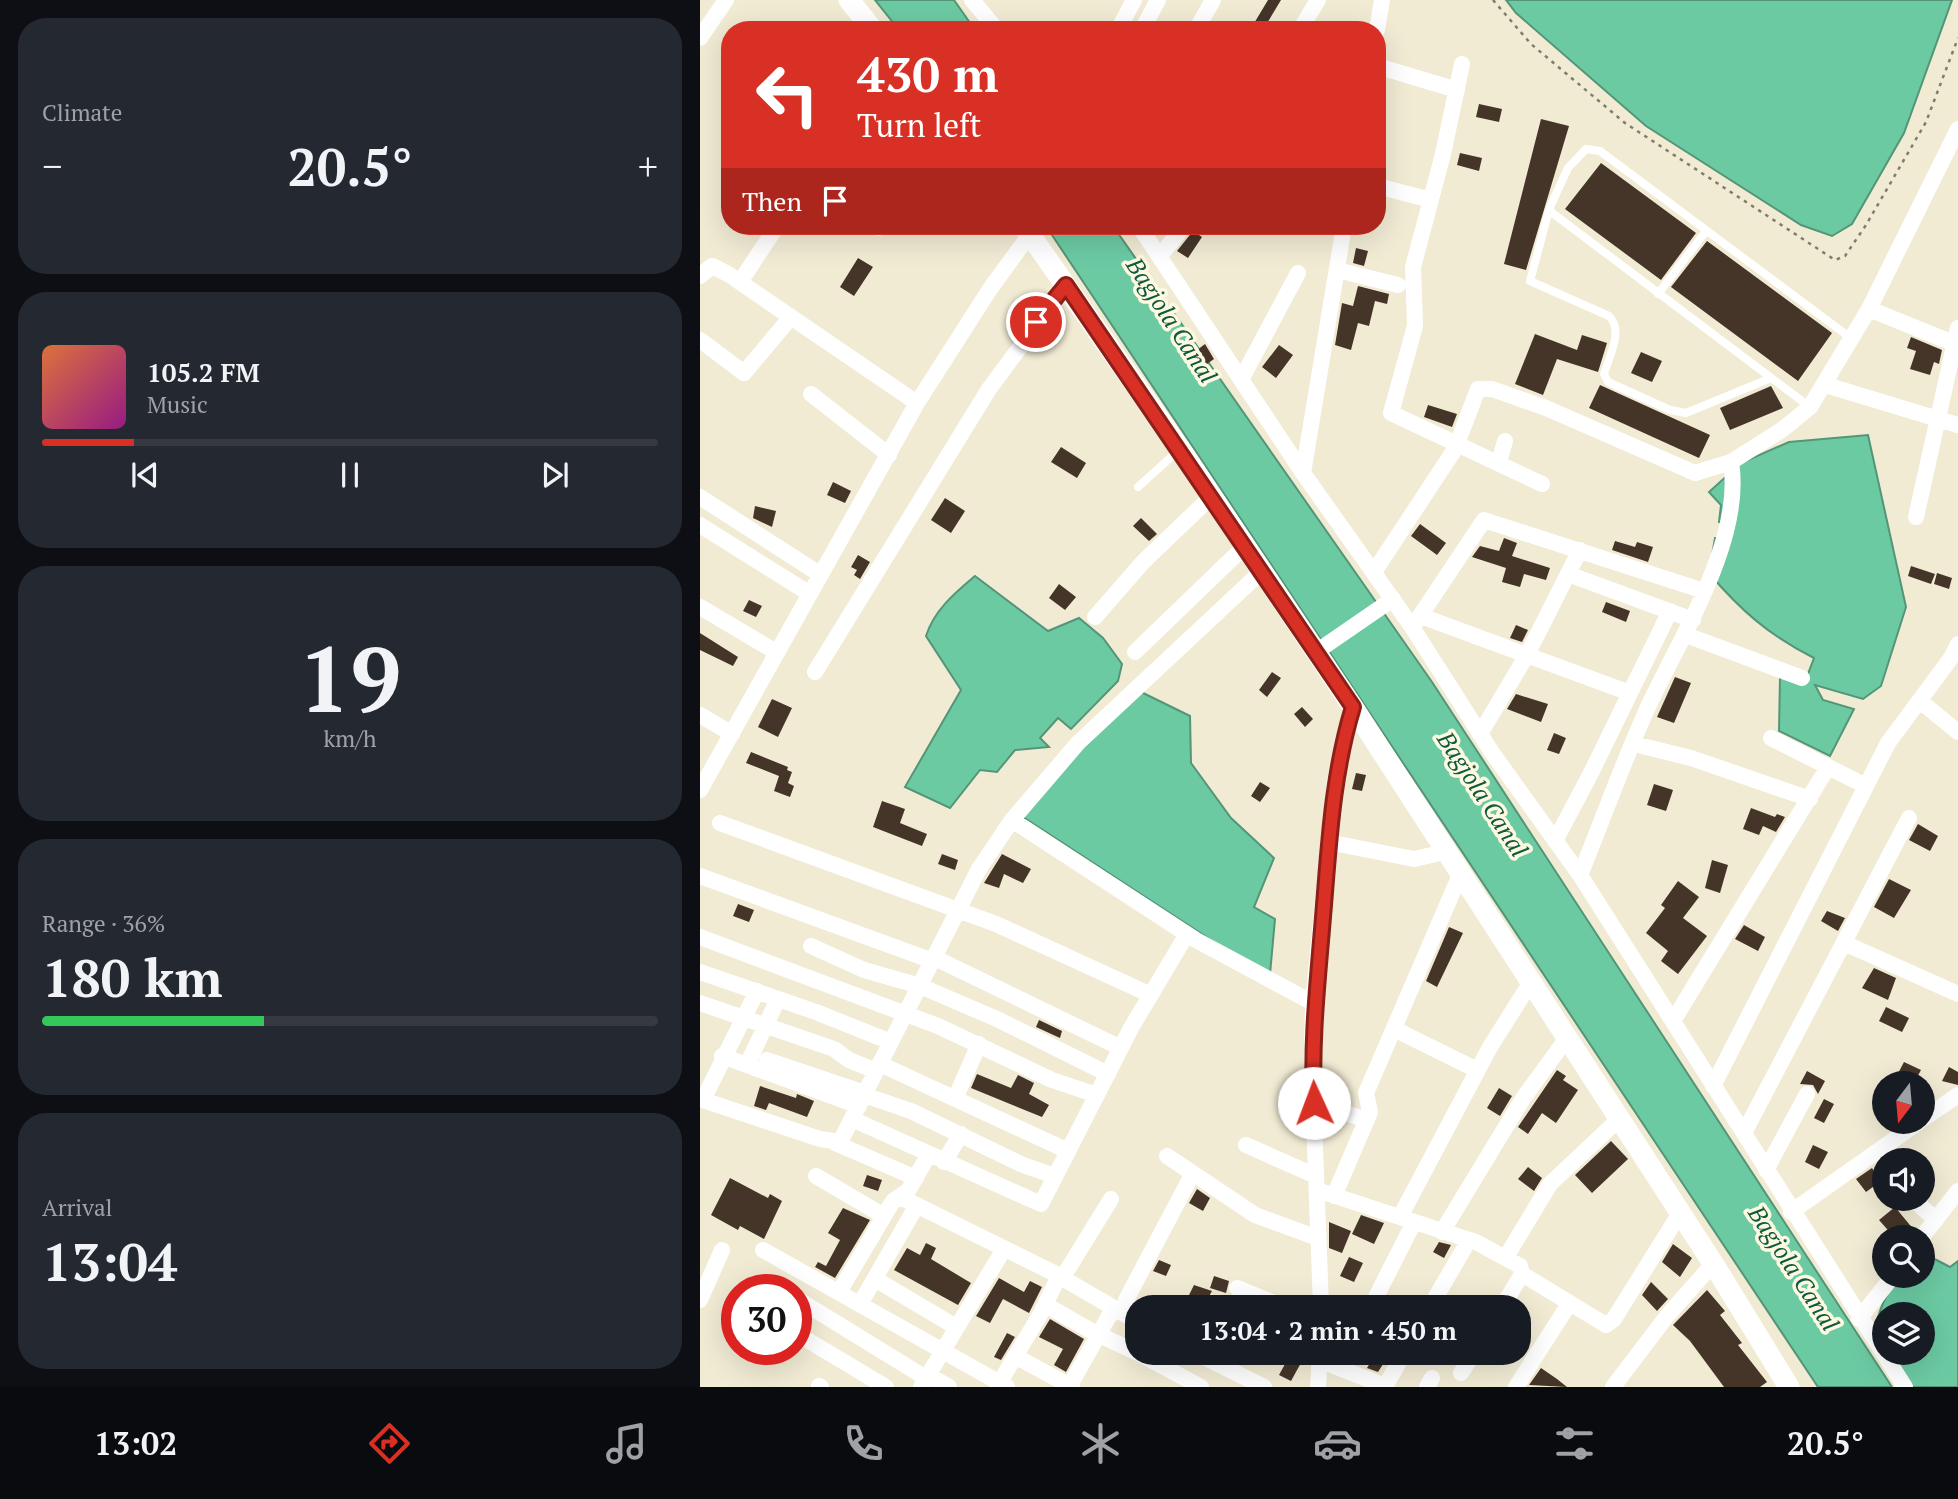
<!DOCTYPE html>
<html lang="en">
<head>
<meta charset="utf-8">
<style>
  body { margin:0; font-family:"PT Serif",serif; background:#242831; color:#f1f3f6; height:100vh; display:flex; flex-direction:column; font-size:26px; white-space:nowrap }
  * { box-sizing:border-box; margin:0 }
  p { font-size:23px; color:#9ea1a6 }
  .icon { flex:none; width:38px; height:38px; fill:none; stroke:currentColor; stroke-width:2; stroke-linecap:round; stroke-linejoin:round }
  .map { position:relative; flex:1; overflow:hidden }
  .sheet { display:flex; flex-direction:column; gap:18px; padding:18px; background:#0d0f14; width:700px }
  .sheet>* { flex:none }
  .top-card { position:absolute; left:21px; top:21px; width:665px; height:214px; border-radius:28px; box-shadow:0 7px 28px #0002; background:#d93025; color:#fff; overflow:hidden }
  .needle { width:46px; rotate:196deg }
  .tools { position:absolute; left:1172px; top:1071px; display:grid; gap:14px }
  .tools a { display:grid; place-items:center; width:63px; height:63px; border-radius:50%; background:#171b24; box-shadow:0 7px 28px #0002; font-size:35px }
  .speed { position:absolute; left:21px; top:1274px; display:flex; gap:14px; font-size:35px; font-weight:700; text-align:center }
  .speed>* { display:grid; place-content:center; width:91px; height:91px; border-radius:50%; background:#171b24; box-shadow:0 7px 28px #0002; line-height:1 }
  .speed .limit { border:10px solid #d22; background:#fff; color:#111 }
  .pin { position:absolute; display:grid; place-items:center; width:60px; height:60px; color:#fff; margin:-30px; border:4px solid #fff; border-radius:50%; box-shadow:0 2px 7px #0007 }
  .me { position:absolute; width:77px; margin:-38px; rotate:358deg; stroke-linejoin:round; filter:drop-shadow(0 0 5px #0008) }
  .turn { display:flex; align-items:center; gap:24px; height:147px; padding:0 21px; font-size:32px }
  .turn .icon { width:91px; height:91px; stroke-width:2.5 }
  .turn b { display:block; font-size:49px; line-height:60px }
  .then { display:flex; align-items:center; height:66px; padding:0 21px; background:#0003; gap:14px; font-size:26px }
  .big { font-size:52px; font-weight:700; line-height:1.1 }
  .sheet .card { flex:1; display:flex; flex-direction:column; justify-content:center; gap:10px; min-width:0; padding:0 24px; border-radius:28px; background:#242831 }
  .sheet .dial { align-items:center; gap:0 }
  .dial b { font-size:91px; line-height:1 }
  .song { display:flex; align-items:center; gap:21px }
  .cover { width:84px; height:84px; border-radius:10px; background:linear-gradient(135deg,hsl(20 70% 55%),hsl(310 70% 35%)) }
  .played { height:7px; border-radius:4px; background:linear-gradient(90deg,#d93025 15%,#363941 15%) }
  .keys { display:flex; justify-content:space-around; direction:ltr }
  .heat { display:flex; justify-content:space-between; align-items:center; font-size:38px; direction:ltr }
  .charge { height:10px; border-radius:5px; background:linear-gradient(90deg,#34c759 36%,#363941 0) }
  .trip { position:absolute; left:425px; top:1295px; width:406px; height:70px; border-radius:28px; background:#171b24; box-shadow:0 7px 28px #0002; font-weight:700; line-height:70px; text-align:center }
  .dock { display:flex; height:112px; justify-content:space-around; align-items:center; background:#090b0e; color:#9ea1a6 }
  .dock .icon { width:49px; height:49px }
  .dock .selected { color:#d93025 }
  .dock b { font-size:32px; color:#f1f3f6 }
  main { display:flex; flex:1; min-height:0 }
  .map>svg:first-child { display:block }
</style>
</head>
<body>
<main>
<section class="sheet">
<div class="card"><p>Climate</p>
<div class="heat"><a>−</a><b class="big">20.5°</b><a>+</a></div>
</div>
<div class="card">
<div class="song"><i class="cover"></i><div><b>105.2 FM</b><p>Music</p></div></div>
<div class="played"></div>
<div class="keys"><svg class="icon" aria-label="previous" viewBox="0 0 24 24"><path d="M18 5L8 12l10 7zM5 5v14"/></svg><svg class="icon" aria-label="pause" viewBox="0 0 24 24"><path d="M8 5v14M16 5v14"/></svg><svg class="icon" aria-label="next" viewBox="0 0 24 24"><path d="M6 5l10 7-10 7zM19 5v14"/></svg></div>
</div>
<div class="card dial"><b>19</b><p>km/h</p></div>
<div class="card"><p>Range · 36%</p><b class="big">180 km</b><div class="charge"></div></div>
<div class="card"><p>Arrival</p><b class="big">13:04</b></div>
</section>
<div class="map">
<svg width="1258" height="1387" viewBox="0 0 1258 1387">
  <rect width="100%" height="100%" fill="#f1ebd4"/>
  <path fill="#6ccaa3" stroke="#549578" stroke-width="2" d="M 175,0 L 254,0 L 275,30 L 199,30 Z
    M 806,0 L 1252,0 L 1204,133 L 1152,224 L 1132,236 L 1101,225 L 946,126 L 816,13 Z
    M 346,226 L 413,226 L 732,682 L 1192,1387 L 1118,1387 Z
    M 1168,435 L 1206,607 L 1181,686 L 1163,699 L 1115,685 L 1123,700 L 1154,709 L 1130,756 L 1079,731 L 1080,677 L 1106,679 L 1114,658 C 1070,636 1040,610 1009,573 L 1015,538 L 1028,539 L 1031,525 L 1019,522 L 1021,505 L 1009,492 L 1041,463 L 1089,442 Z
    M 275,576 L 348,631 L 379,618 L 403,638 L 422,664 L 418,681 L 371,729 L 358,718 L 340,738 L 349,747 L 315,750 L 297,772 L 280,770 L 250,808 L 205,787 L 261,690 L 226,636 C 234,610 255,593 275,576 Z
    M 437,690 L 490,716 L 491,763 L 531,818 L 574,858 L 554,907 L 575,919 L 570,974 L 511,940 L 320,815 Z
    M 1223,1253 L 1250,1267 L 1258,1261 L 1258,1387 L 1210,1387 L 1186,1353 L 1223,1353 L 1223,1314 L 1185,1314 L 1185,1351 C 1167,1326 1184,1299 1198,1276 L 1223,1276 Z"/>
  <path fill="#453529" d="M 568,0 L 581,0 L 563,30 L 550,30 Z
    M 779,104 L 802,109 L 799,122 L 776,117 Z
    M 841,119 L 869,126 L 826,270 L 804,264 Z
    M 760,153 L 782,158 L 779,171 L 757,165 Z
    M 901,163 L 996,233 L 961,280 L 865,209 Z
    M 493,231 L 502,237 L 488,258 L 477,251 Z
    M 1007,241 L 1132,333 L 1098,381 L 971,287 Z
    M 656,248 L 668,251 L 664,266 L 653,263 Z
    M 158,258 L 173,267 L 154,296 L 140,287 Z
    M 658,286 L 689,294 L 687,304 L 675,301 L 669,326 L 658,323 L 651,350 L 635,345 L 642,303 L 653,306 Z
    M 835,334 L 877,350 L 882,335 L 907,343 L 898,372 L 857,359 L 843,395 L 815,384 Z
    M 1211,337 L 1242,350 L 1239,364 L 1234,362 L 1230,375 L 1210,369 L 1216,351 L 1207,348 Z
    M 505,344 L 514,359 L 507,364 L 497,350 Z
    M 579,345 L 593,355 L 576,378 L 562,367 Z
    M 941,352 L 962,361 L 952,382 L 931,373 Z
    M 900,385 L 1010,435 L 999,458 L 889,408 Z
    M 1071,386 L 1083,408 L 1030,430 L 1020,408 Z
    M 728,405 L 757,414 L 752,427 L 724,417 Z
    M 361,447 L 386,463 L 377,478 L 351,462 Z
    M 133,482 L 151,491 L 145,503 L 127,495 Z
    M 245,498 L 265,511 L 251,533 L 231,520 Z
    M 55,506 L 76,511 L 72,527 L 53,518 Z
    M 441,518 L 457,534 L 449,541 L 433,526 Z
    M 720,524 L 746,543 L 737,555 L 711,536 Z
    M 804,538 L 817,543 L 812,556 L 850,568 L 846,580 L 824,574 L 820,587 L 802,582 L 806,568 L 772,557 L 780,546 L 799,551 Z
    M 915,541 L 935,547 L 937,542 L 953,547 L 948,562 L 912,550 Z
    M 158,555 L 170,562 L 160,579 L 154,575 L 157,570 L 151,567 Z
    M 1211,566 L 1235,574 L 1231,584 L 1208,576 Z
    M 1237,573 L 1252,578 L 1249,589 L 1234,584 Z
    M 359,584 L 376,597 L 365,610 L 349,598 Z
    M 49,600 L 62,606 L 56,617 L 43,611 Z
    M 906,602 L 930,611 L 926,622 L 902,612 Z
    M 816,625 L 828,630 L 822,642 L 810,638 Z
    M 0,633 L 38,657 L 33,666 L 0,650 Z
    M 572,672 L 581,678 L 567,697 L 559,690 Z
    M 975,677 L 991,683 L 974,723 L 957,717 Z
    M 816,694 L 848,704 L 841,722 L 807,709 Z
    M 72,699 L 92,708 L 78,737 L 58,727 Z
    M 602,707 L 613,719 L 605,727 L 594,714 Z
    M 854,733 L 866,738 L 859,754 L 847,750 Z
    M 51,752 L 88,767 L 87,770 L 92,772 L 88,783 L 94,786 L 90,797 L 74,791 L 79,776 L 46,763 Z
    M 656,773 L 666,775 L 662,791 L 652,789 Z
    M 560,782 L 570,788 L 560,802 L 551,796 Z
    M 954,784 L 973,790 L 966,811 L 947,805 Z
    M 182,801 L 205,809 L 200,823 L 227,834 L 222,846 L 173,827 Z
    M 1051,808 L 1075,817 L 1077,814 L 1085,817 L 1076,832 L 1063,826 L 1059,835 L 1043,829 Z
    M 1218,824 L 1238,836 L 1230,851 L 1209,840 Z
    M 242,854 L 258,860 L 255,870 L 238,864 Z
    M 302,854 L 331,869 L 323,883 L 304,874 L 299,888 L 284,883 Z
    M 1012,860 L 1028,865 L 1020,893 L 1005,888 Z
    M 1189,879 L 1211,890 L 1194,918 L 1174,907 Z
    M 978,881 L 999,897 L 983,918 L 1007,936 L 978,974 L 961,961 L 968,951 L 946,933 L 965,908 L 961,905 Z
    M 38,904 L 54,910 L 49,922 L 33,916 Z
    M 1127,911 L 1145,918 L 1138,931 L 1121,921 Z
    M 1044,925 L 1065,937 L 1058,951 L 1035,939 Z
    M 749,927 L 763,933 L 737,987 L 726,981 Z
    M 1174,968 L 1196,978 L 1188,1000 L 1162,988 Z
    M 1186,1007 L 1209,1018 L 1202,1032 L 1179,1021 Z
    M 339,1020 L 362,1031 L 360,1038 L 336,1027 Z
    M 1204,1062 L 1221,1070 L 1214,1083 L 1193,1083 Z
    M 1249,1067 L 1258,1072 L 1258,1085 L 1242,1081 Z
    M 857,1070 L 866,1076 L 863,1080 L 878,1090 L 856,1123 L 842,1113 L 828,1134 L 818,1127 Z
    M 1107,1071 L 1125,1081 L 1118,1094 L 1113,1085 L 1100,1084 Z
    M 277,1074 L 311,1088 L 318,1075 L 334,1083 L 329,1094 L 349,1105 L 342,1117 L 271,1088 Z
    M 60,1086 L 96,1098 L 97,1094 L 114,1101 L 107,1117 L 69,1103 L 66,1110 L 54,1106 Z
    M 799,1088 L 812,1096 L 800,1116 L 787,1108 Z
    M 1124,1099 L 1134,1104 L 1124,1123 L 1114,1118 Z
    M 911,1141 L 928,1159 L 892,1193 L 875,1175 Z
    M 1113,1145 L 1128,1152 L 1119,1169 L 1105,1162 Z
    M 828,1167 L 842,1178 L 834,1191 L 818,1179 Z
    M 1172,1168 L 1181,1181 L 1166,1192 L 1156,1179 Z
    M 167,1175 L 182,1180 L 178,1191 L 163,1186 Z
    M 30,1178 L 68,1198 L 70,1194 L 82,1201 L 64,1239 L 40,1226 L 38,1230 L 11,1215 Z
    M 497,1189 L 510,1198 L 503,1211 L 489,1203 Z
    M 1195,1207 L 1214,1230 L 1212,1237 L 1194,1237 L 1179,1220 Z
    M 143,1208 L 170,1220 L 135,1278 L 115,1267 L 118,1262 L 126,1266 L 140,1240 L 128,1233 Z
    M 661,1215 L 684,1223 L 674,1244 L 652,1234 Z
    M 629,1222 L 651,1231 L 642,1253 L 629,1248 Z
    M 739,1242 L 751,1245 L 744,1258 L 733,1252 Z
    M 226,1243 L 236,1248 L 231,1259 L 271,1283 L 258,1305 L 194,1270 L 207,1248 L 220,1255 Z
    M 973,1244 L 992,1258 L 980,1277 L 962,1262 Z
    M 649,1257 L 663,1263 L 654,1282 L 640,1276 Z
    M 459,1260 L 471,1265 L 466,1276 L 453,1271 Z
    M 514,1276 L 529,1281 L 526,1293 L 510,1288 Z
    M 299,1278 L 324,1292 L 330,1281 L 342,1287 L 329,1313 L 303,1299 L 290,1323 L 276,1316 Z
    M 951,1282 L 968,1299 L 957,1311 L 942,1295 Z
    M 494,1285 L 512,1291 L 503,1307 L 483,1307 Z
    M 1007,1290 L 1025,1311 L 1020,1315 L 1042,1343 L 1038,1345 L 1067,1382 L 1060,1387 L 1024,1387 L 990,1341 L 973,1325 Z
    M 350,1319 L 384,1339 L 366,1372 L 354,1365 L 363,1349 L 339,1337 Z
    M 307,1333 L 315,1337 L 301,1360 L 294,1357 Z
    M 676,1353 L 690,1353 L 678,1372 L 667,1368 Z
    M 590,1355 L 602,1361 L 591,1381 L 579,1375 Z
    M 841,1368 L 857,1379 L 867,1387 L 829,1385 Z"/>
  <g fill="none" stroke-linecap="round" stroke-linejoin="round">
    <path stroke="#817d6e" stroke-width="2.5" stroke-dasharray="3.5 5" stroke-linecap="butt" d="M 793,0 L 831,44 L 925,123 L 1135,260 L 1145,256 L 1166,225 L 1226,122 L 1258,38"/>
    <path stroke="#fff" stroke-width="8" d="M 849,210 L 830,281 L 909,316 C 924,331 909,356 904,374 L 908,382 L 970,410 L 986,413 L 1071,378
      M 958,294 L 1006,231
      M 1110,407 L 851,212 L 850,207 L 868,168 L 886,149 L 900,151 L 1152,339
      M 438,487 L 480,449"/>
    <path stroke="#fff" stroke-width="16" d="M 272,0 L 297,30
      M 418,30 L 434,0
      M 442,30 L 458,0
      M 496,30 L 513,0
      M 600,30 L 618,0
      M 677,30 L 682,0
      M 0,38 L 26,0
      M 762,64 L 743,154 L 713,267 L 715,326 L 691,413 L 842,484
      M 677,66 L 757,90
      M 677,186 L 731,200
      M 439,226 L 603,473 L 710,624 L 793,754 L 880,875 L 1205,1387
      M 179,228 L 181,226
      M 460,256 L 484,226
      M 637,270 L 698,285
      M 0,276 L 12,266 L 28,274 L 217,403
      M 40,282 L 77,226
      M 1169,309 L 1258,345
      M 0,340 L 44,373 L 91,317
      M 542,378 L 598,273
      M 1126,385 L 1258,425
      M 111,394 L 189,455
      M 799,463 L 805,441
      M 603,473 L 644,226
      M 0,497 L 121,575
      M 1216,517 L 1258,328
      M 0,525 L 110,594
      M 674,572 L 755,449 L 778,389 L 792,389 L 846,408 L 995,473 L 1031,462 L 1083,429 L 1110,407 L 1169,309 L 1258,129
      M 868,574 L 993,620
      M 0,607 L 76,652
      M 721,616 L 930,693
      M 395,617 L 444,561 L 512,496
      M 712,628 L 784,520 L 1004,591
      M 986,635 L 1102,678
      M 435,652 L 545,546
      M 616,652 L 693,599
      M 115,672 L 289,389 L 366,285
      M 1220,701 L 1258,732
      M 0,715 L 32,734
      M 780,734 L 828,653 L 880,550
      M 1071,738 L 1166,786
      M 934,744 L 991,758 L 1110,799
      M 0,790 L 217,403 L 290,289 L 330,234
      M 312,820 L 496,940 L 613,1003
      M 20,823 L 296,924 L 451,995
      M 855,841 L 892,771 L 970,611
      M 628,842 L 714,859 L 745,852
      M 880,875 C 903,819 923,762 948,707 C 980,638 1044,539 1031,462
      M 0,876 L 233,961
      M 0,937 L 238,1026 L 352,1080 L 397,1095
      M 1144,943 L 1258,994
      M 111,946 L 164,970 L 220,986 L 297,1019 L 408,1074
      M 235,958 L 421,1048
      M 0,972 L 116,1012 L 191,1042
      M 0,1003 L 134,1049 L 149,1060 L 176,1071
      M 973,1021 L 1128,767
      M 694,1029 L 777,1070
      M 22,1056 L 159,1106
      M 67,1060 L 165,1093
      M 180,1064 L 368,1151
      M 47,1065 L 78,999
      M 1013,1086 L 1188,743 L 1251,658 L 1258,644
      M 164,1095 L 211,1111 L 323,1165 L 355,1176
      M 0,1099 L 120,1139 L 140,1142 L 279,869 L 312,820 L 378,743 L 562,571
      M 255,1099 L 279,1044
      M 3,1100 L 57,991
      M 614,1103 L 667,1120
      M 152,1119 L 341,1204 L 431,1028 L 487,934
      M 1223,1119 L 1258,1095
      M 1044,1133 L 1209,818
      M 135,1143 L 216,1178
      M 546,1145 L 616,1176
      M 467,1156 L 555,1215 L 618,1238
      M 244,1162 L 261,1134
      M 1066,1170 L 1107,1094
      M 116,1176 L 184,1216
      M 617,1190 L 776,1242 L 820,1266 L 822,1274 L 906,1325 L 914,1319 L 980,1213
      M 634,1196 L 670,1112 L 666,1093 L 760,875
      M 200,1197 L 360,1276
      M 1213,1199 L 1236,1220
      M 1091,1212 L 1219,1122
      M 700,1217 L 790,1047 L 831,982
      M 742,1232 L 824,1097 L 867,1038
      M 1222,1237 L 1258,1191
      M 63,1250 L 307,1387
      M 806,1257 L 850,1184 L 919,1119
      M 363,1277 L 411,1199
      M 175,1279 L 256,1327
      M 537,1288 L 584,1307
      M 139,1292 L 193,1201 L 208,1191 L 229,1154
      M 676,1297 L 714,1222
      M 0,1300 L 22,1250
      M 99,1300 L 226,1378
      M 426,1300 L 493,1173
      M 160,1304 L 217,1205
      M 346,1305 L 393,1332 L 438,1353
      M 621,1307 L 612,1067 L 613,1003 L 635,780 L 653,707
      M 730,1307 L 769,1240
      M 802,1307 L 822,1274
      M 1159,1319 L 1193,1276
      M 109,1341 L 186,1387
      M 438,1353 L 501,1387
      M 496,1353 L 564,1387
      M 315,1356 L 372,1387
      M 619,1360 L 685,1386
      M 761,1373 L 774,1353
      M 228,1375 L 249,1387
      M 119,1386 L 121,1387
      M 221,1387 L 304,1249
      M 297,1387 L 341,1313 L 359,1276 L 438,1322
      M 369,1387 L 409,1316 L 416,1311
      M 618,1387 L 620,1353
      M 685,1387 L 704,1353
      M 727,1387 L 732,1378
      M 816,1387 L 869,1304
      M 913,1387 L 967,1316 L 1013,1264"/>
    <path stroke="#fff" stroke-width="21" d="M 149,0 L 173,30
      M 324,226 L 485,456 L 653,707 L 1016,1268 L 1089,1387"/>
  </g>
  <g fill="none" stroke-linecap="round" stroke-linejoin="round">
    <defs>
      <path id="route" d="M 336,322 L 366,285 L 653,707 C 632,776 629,846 623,917 C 618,980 611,1039 614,1103"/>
    </defs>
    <use href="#route" stroke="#8d1f18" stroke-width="18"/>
    <use href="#route" stroke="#d93025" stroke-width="12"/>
  </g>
  <g text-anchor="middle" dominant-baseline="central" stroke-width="7" stroke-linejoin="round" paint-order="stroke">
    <g font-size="24" font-style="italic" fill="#0d5a40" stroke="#fef8e1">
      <text transform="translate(472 320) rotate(57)">Bagjola Canal</text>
      <text transform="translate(783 794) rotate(57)">Bagjola Canal</text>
      <text transform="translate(1094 1268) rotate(57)">Bagjola Canal</text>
    </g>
  </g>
</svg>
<div class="tools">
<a><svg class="needle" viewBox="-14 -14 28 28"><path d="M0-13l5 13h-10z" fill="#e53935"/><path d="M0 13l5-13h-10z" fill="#9ea1a6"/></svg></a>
<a><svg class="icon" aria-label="sound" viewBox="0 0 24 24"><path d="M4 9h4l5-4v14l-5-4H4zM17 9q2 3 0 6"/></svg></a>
<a><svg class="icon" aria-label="search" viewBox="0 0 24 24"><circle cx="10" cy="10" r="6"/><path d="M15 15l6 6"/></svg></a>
<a><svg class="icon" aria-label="layers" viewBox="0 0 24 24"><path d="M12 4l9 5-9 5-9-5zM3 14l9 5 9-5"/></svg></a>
</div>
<div class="speed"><div class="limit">30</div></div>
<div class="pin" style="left:336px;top:322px;background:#d93025"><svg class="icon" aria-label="arrive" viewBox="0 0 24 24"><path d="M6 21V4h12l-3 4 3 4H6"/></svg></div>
<svg class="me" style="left:614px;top:1103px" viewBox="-20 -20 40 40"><circle r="19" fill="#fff"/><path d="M0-13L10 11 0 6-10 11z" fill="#d93025"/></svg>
<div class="trip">13:04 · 2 min · 450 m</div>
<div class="top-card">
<div class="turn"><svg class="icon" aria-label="left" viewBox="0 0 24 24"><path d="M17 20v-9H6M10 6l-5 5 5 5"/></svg><div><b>430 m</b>Turn left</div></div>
<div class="then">Then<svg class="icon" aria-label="arrive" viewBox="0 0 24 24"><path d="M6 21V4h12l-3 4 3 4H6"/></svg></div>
</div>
</div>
</main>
<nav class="dock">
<b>13:02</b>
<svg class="icon selected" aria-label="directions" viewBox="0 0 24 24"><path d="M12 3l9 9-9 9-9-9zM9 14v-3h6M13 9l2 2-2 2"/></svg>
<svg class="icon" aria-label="music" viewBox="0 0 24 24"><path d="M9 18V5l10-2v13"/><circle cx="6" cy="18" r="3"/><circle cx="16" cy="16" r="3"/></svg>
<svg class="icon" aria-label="phone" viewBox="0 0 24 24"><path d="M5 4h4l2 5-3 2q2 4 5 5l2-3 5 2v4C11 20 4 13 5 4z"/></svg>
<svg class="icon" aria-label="climate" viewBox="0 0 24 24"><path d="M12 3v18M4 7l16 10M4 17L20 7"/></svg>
<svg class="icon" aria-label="car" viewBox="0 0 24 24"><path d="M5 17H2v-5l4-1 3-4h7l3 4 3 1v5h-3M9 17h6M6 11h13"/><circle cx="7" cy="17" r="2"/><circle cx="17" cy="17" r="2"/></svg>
<svg class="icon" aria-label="filters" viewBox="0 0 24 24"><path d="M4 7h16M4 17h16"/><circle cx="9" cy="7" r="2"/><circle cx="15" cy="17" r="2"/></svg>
<b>20.5°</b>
</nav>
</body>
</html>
